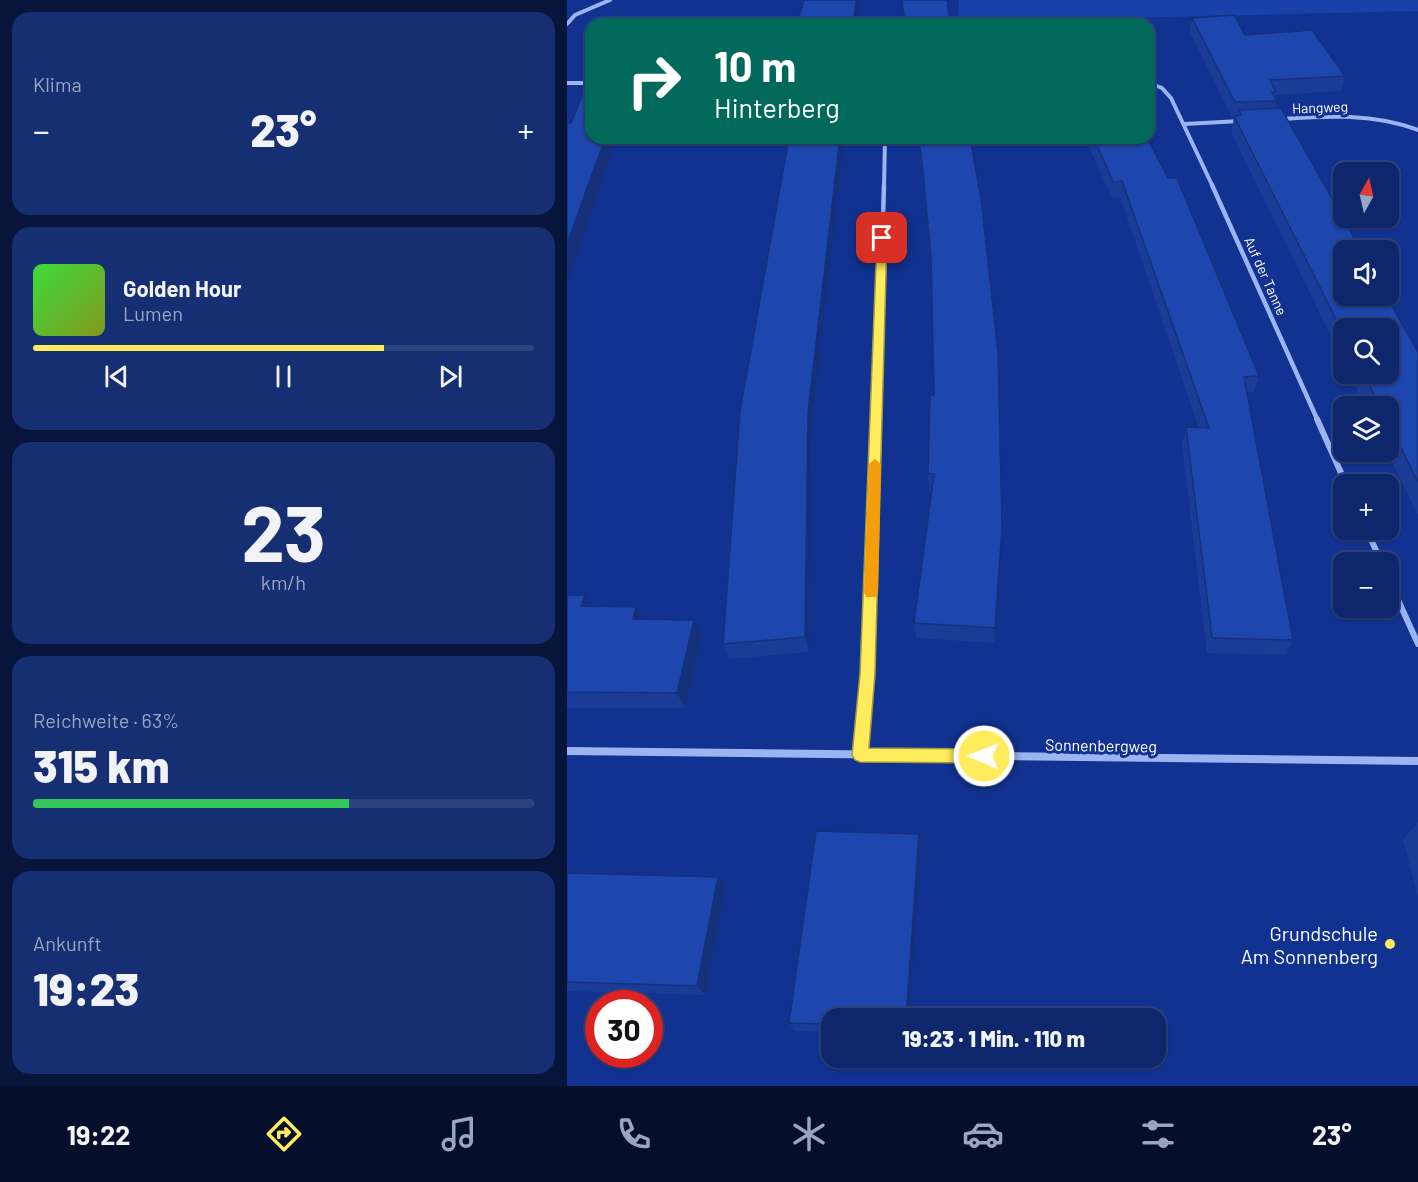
<!DOCTYPE html>
<html lang="de">
<head>
<meta charset="utf-8">
<style>
  body { margin:0; font-family:Barlow,sans-serif; background:#162e72; color:#f1f3f6; height:100vh; display:flex; flex-direction:column; font-size:22px; white-space:nowrap }
  * { box-sizing:border-box; margin:0 }
  p { font-size:20px; color:#9aa5c2 }
  .icon { flex:none; width:33px; height:33px; fill:none; stroke:currentColor; stroke-width:2; stroke-linecap:round; stroke-linejoin:round }
  .map { position:relative; flex:1; overflow:hidden }
  .sheet { display:flex; flex-direction:column; gap:12px; padding:12px; background:#07153b; width:567px }
  .sheet>* { flex:none }
  .hud { position:absolute; left:18px; top:18px; width:570px; height:126px; border-radius:18px; box-shadow:0 2px 4px #0004,0 0 0 2px #2d437f; background:#00695c; color:#fff; overflow:hidden }
  .needle { width:39px; rotate:8deg }
  .fabs { position:absolute; left:766px; top:162px; display:grid; gap:12px }
  .fabs a { display:grid; place-items:center; width:66px; height:66px; border-radius:12px; background:#0d266c; box-shadow:0 2px 4px #0004,0 0 0 2px #2d437f; font-size:30px }
  .speed { position:absolute; left:18px; top:990px; display:flex; gap:12px; font-size:30px; font-weight:700; text-align:center }
  .speed>* { display:grid; place-content:center; width:78px; height:78px; border-radius:50%; background:#0d266c; box-shadow:0 2px 4px #0004,0 0 0 2px #2d437f; line-height:1 }
  .speed .limit { border:9px solid #d22; background:#fff; color:#111 }
  .pin { position:absolute; display:grid; place-items:center; width:51px; height:51px; color:#fff; margin:-26px; border-radius:12px; box-shadow:0 3px 9px #0006 }
  .me { position:absolute; width:66px; margin:-33px; rotate:271deg; stroke-linejoin:round; filter:drop-shadow(0 0 4px #0008) }
  .turn { display:flex; align-items:center; gap:21px; height:126px; padding:0 30px; font-size:27px }
  .turn .icon { width:78px; height:78px; stroke-width:2.5 }
  .turn b { display:block; font-size:42px; line-height:51px }
  .big { font-size:45px; font-weight:800; line-height:1.1 }
  .sheet .widget { flex:1; display:flex; flex-direction:column; justify-content:center; gap:9px; min-width:0; padding:0 21px; border-radius:18px; background:#162e72 }
  .sheet .dial { align-items:center; gap:0 }
  .dial b { font-size:78px; line-height:1 }
  .song { display:flex; align-items:center; gap:18px }
  .cover { width:72px; height:72px; border-radius:9px; background:linear-gradient(135deg,hsl(120 70% 55%),hsl(70 70% 35%)) }
  .played { height:6px; border-radius:3px; background:linear-gradient(90deg,#ffec5c 70%,#2d437f 70%) }
  .keys { display:flex; justify-content:space-around; direction:ltr }
  .heat { display:flex; justify-content:space-between; align-items:center; font-size:33px; direction:ltr }
  .charge { height:9px; border-radius:4px; background:linear-gradient(90deg,#34c759 63%,#2d437f 0) }
  .trip { position:absolute; left:254px; top:1008px; width:345px; height:60px; border-radius:18px; background:#0d266c; box-shadow:0 2px 4px #0004,0 0 0 2px #2d437f; font-weight:800; line-height:60px; text-align:center }
  .tabs { display:flex; height:96px; justify-content:space-around; align-items:center; background:#050f2b; color:#9aa5c2 }
  .tabs .icon { width:42px; height:42px }
  .tabs .active { color:#ffec5c }
  .tabs b { font-size:27px; color:#f1f3f6 }
  main { display:flex; flex:1; min-height:0 }
  .map>svg:first-child { display:block }
</style>
</head>
<body>
<main>
<section class="sheet">
<div class="widget"><p>Klima</p>
<div class="heat"><a>−</a><b class="big">23°</b><a>+</a></div>
</div>
<div class="widget">
<div class="song"><i class="cover"></i><div><b>Golden Hour</b><p>Lumen</p></div></div>
<div class="played"></div>
<div class="keys"><svg class="icon" aria-label="previous" viewBox="0 0 24 24"><path d="M18 5L8 12l10 7zM5 5v14"/></svg><svg class="icon" aria-label="pause" viewBox="0 0 24 24"><path d="M8 5v14M16 5v14"/></svg><svg class="icon" aria-label="next" viewBox="0 0 24 24"><path d="M6 5l10 7-10 7zM19 5v14"/></svg></div>
</div>
<div class="widget dial"><b>23</b><p>km/h</p></div>
<div class="widget"><p>Reichweite · 63%</p><b class="big">315 km</b><div class="charge"></div></div>
<div class="widget"><p>Ankunft</p><b class="big">19:23</b></div>
</section>
<div class="map">
<svg width="851" height="1086" viewBox="0 0 851 1086">
  <rect width="100%" height="100%" fill="#113290"/>
  <path fill="#1841aa" d="M 392,0 L 851,0 L 851,11 L 391,22 Z"/>
  <g fill="none" stroke-linecap="round" stroke-linejoin="round">
    <path stroke="#9bb4f2" stroke-width="4" d="M 0,24 L 8,15 L 43,0
      M 0,83 L 24,83
      M 582,83 L 595,88 L 604,98 L 646,187
      M 713,119 C 761,116 806,113 851,130
      M 618,124 L 673,121
      M 317,187 L 318,138"/>
    <path stroke="#9bb4f2" stroke-width="4.5" d="M 645,185 L 751,421
      M 310,421 L 317,185"/>
    <path stroke="#9bb4f2" stroke-width="6" d="M 750,419 L 779,484
      M 800,530 L 814,562
      M 822,580 L 851,644
      M 297,716 L 301,674 L 310,419"/>
    <path stroke="#9bb4f2" stroke-width="8" d="M 0,751 L 851,761
      M 293,755 L 297,714"/>
  </g>
  <path fill="#1a3c96" d="M 625,18 L 678,35 L 778,76 L 774,91 L 709,95 L 708,98 L 710,101 L 708,108 L 851,352 L 851,515 L 820,452 L 822,452 L 822,406 L 798,406 L 782,374 L 822,374 L 777,328 L 777,363 L 664,132 L 667,118 L 665,118 L 623,32 Z
    M 351,138 L 403,138 L 435,543 L 428,643 L 349,638 L 347,623 L 365,490 L 362,490 L 361,474 L 367,395 L 364,266 L 357,188 Z
    M 518,138 L 580,138 L 692,376 L 687,392 L 680,393 L 726,640 L 719,655 L 640,653 L 615,444 L 619,427 L 632,428 L 553,197 L 545,198 Z
    M 244,428 L 242,652 L 162,659 L 156,644 Z
    M 0,595 L 18,595 L 24,606 L 75,619 L 134,636 L 118,708 L 0,708 Z
    M 851,822 L 851,898 L 836,840 Z
    M 354,846 L 264,1018 L 264,1032 L 228,1031 L 222,1023 Z
    M 0,873 L 151,877 L 158,888 L 138,995 L 0,991 Z"/>
  <path fill="#15317a" d="M 289,0 L 293,0 L 290,24 L 287,24 Z
    M 38,138 L 50,139 L 0,283 L 0,244 Z
    M 273,138 L 277,138 L 244,428 L 242,652 L 238,637 L 241,412 Z
    M 435,527 L 435,543 L 428,643 L 428,628 Z
    M 18,595 L 27,612 L 14,606 Z
    M 69,607 L 77,623 L 66,619 Z
    M 127,620 L 134,636 L 118,708 L 110,693 Z
    M 352,834 L 354,846 L 342,1018 L 339,1018 Z
    M 151,877 L 158,888 L 138,995 L 130,986 Z"/>
  <path fill="#1e46af" stroke="#15317a" stroke-width="1.5" d="M 237,0 L 289,0 L 287,24 L 230,24 Z
    M 335,0 L 380,0 L 383,24 L 338,24 Z
    M 48,15 L 72,24 L 44,24 Z
    M 667,15 L 678,35 L 745,30 L 778,76 L 703,80 L 709,92 L 705,92 L 710,101 L 668,102 L 625,18 Z
    M 521,22 L 522,24 L 478,24 Z
    M 24,74 L 24,138 L 38,138 L 0,244 L 0,123 L 4,123 Z
    M 714,108 L 794,250 L 777,250 L 777,296 L 819,296 L 851,352 L 851,482 L 822,424 L 822,406 L 813,406 L 797,374 L 822,374 L 822,328 L 777,328 L 777,335 L 667,116 L 674,115 L 672,110 Z
    M 222,138 L 273,138 L 241,412 L 238,637 L 156,644 L 173,411 Z
    M 352,138 L 403,138 L 414,198 L 431,352 L 435,527 L 428,628 L 347,623 L 367,474 L 361,474 L 363,395 L 367,395 L 364,258 L 356,172 Z
    M 527,138 L 580,138 L 601,178 L 610,178 L 692,376 L 677,377 L 726,640 L 645,638 L 619,427 L 642,428 L 555,181 L 546,182 Z
    M 0,595 L 18,595 L 14,606 L 69,607 L 66,619 L 127,620 L 110,693 L 0,692 Z
    M 249,831 L 352,834 L 339,1018 L 264,1018 L 264,1024 L 222,1023 Z
    M 0,873 L 151,877 L 130,986 L 0,982 Z"/>
  <path fill="#ffec5c" stroke="#a6993c" stroke-width="1.5" d="M 315,234 L 320,238 L 308,674 L 302,748 L 417,749 L 423,751 L 425,756 L 423,761 L 417,763 L 293,762 L 288,760 L 285,755 L 293,674 L 310,238 Z"/>
  <path fill="#f59e0b" d="M 308,459 L 314,464 L 311,592 L 309,597 L 299,597 L 297,592 L 302,464 Z"/>
  <circle fill="#ffec5c" stroke="#113290" stroke-width="2" cx="823" cy="944" r="6"/>
  <g text-anchor="middle" dominant-baseline="central" stroke-width="6" stroke-linejoin="round" paint-order="stroke">
    <g font-size="14" fill="#fff" stroke="#113290">
      <text transform="translate(753 107) rotate(-2)">Hangweg</text>
      <text transform="translate(699 276) rotate(66)">Auf der Tanne</text>
    </g>
    <g font-size="16" fill="#fff" stroke="#113290">
      <text transform="translate(534 745) rotate(1)">Sonnenbergweg</text>
    </g>
    <g font-size="20" fill="#fff" stroke="#113290" text-anchor="end">
      <text x="811" y="933">Grundschule<tspan x="811" dy="23">Am Sonnenberg</tspan></text>
    </g>
  </g>
</svg>
<div class="fabs">
<a><svg class="needle" viewBox="-14 -14 28 28"><path d="M0-13l5 13h-10z" fill="#e53935"/><path d="M0 13l5-13h-10z" fill="#9aa5c2"/></svg></a>
<a><svg class="icon" aria-label="sound" viewBox="0 0 24 24"><path d="M4 9h4l5-4v14l-5-4H4zM17 9q2 3 0 6"/></svg></a>
<a><svg class="icon" aria-label="search" viewBox="0 0 24 24"><circle cx="10" cy="10" r="6"/><path d="M15 15l6 6"/></svg></a>
<a><svg class="icon" aria-label="layers" viewBox="0 0 24 24"><path d="M12 4l9 5-9 5-9-5zM3 14l9 5 9-5"/></svg></a>
<a>+</a>
<a>−</a>
</div>
<div class="speed"><div class="limit">30</div></div>
<div class="pin" style="left:315px;top:238px;background:#d93025"><svg class="icon" aria-label="arrive" viewBox="0 0 24 24"><path d="M6 21V4h12l-3 4 3 4H6"/></svg></div>
<svg class="me" style="left:417px;top:756px" viewBox="-20 -20 40 40"><circle r="17" fill="#ffec5c" stroke="#fff" stroke-width="3"/><path d="M0-11L8 9 0 5-8 9z" fill="#fff"/></svg>
<div class="trip">19:23 · 1 Min. · 110 m</div>
<div class="hud">
<div class="turn"><svg class="icon" aria-label="right" viewBox="0 0 24 24"><path d="M7 20v-9h11M14 6l5 5-5 5"/></svg><div><b>10 m</b>Hinterberg</div></div>
</div>
</div>
</main>
<nav class="tabs">
<b>19:22</b>
<svg class="icon active" aria-label="directions" viewBox="0 0 24 24"><path d="M12 3l9 9-9 9-9-9zM9 14v-3h6M13 9l2 2-2 2"/></svg>
<svg class="icon" aria-label="music" viewBox="0 0 24 24"><path d="M9 18V5l10-2v13"/><circle cx="6" cy="18" r="3"/><circle cx="16" cy="16" r="3"/></svg>
<svg class="icon" aria-label="phone" viewBox="0 0 24 24"><path d="M5 4h4l2 5-3 2q2 4 5 5l2-3 5 2v4C11 20 4 13 5 4z"/></svg>
<svg class="icon" aria-label="climate" viewBox="0 0 24 24"><path d="M12 3v18M4 7l16 10M4 17L20 7"/></svg>
<svg class="icon" aria-label="car" viewBox="0 0 24 24"><path d="M5 17H2v-5l4-1 3-4h7l3 4 3 1v5h-3M9 17h6M6 11h13"/><circle cx="7" cy="17" r="2"/><circle cx="17" cy="17" r="2"/></svg>
<svg class="icon" aria-label="filters" viewBox="0 0 24 24"><path d="M4 7h16M4 17h16"/><circle cx="9" cy="7" r="2"/><circle cx="15" cy="17" r="2"/></svg>
<b>23°</b>
</nav>
</body>
</html>
